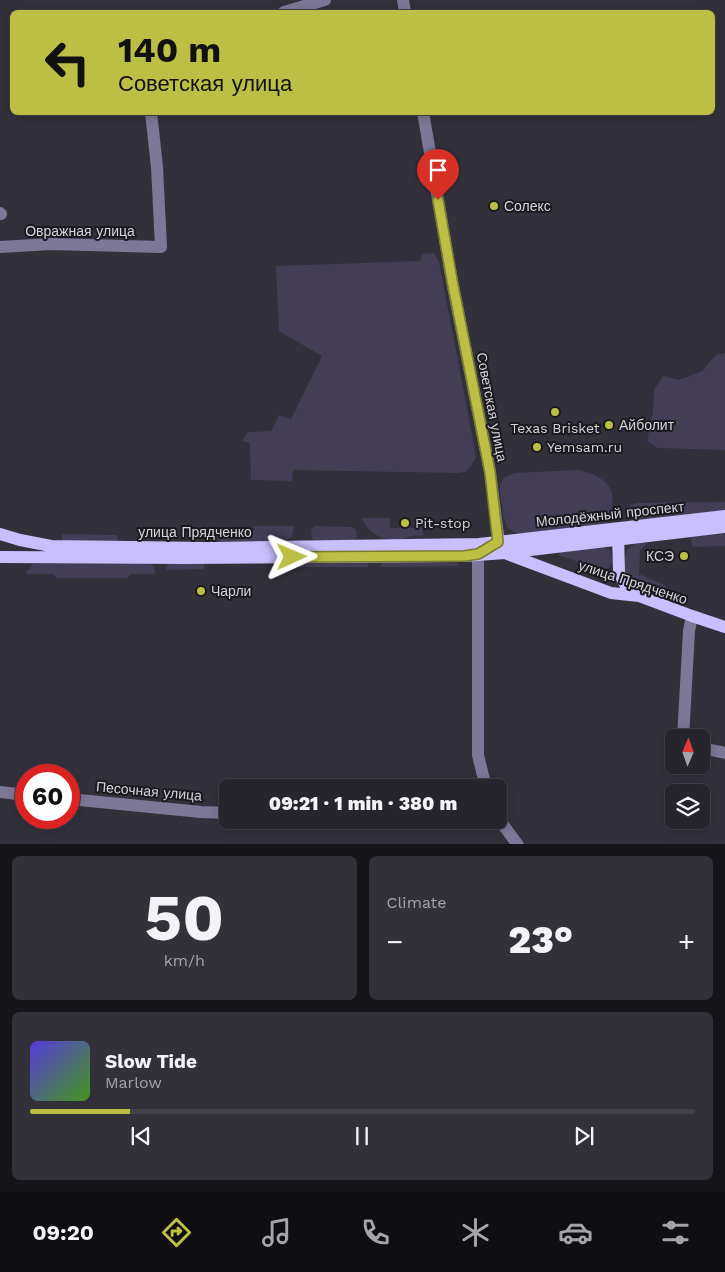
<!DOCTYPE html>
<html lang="en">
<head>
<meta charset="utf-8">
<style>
  body { margin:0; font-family:"Work Sans",sans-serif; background:#323038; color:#f1f3f6; height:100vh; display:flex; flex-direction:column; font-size:19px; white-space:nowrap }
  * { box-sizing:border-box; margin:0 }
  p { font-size:16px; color:#a4a4a9 }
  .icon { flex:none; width:28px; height:28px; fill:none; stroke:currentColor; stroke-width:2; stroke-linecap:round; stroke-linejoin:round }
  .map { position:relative; height:844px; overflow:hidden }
  .side { display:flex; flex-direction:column; gap:12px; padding:12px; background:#151418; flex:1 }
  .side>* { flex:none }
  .hud { position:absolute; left:10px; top:10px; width:705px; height:105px; border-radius:8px; box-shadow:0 2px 12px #0003,0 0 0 1px #424148; background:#bbc044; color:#111; overflow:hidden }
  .needle { width:32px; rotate:2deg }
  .fabs { position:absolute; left:665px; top:729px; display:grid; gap:10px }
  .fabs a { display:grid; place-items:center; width:45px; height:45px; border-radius:8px; background:#26242c; box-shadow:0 2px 12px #0003,0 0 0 1px #424148; font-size:25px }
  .speed { position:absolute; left:15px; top:764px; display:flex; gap:10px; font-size:25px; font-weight:700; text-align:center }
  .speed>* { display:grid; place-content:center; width:65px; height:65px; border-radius:50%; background:#26242c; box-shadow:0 2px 12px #0003,0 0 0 1px #424148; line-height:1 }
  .speed .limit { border:8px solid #d22; background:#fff; color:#111 }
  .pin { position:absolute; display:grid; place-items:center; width:42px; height:42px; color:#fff; margin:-51px -21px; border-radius:50% 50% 50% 0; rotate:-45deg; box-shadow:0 0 5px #0007 }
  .pin .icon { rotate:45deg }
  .me { position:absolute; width:55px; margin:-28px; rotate:89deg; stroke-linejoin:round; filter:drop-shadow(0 0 4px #0008) }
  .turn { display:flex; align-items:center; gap:18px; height:105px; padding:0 25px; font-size:22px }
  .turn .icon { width:65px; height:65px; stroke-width:2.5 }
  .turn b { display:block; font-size:35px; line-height:42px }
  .big { font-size:38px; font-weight:800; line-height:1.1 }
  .side .tile { flex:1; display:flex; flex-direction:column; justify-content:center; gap:8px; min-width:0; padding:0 18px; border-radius:8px; background:#323038 }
  .side .dial { align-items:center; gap:0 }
  .dial b { font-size:65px; line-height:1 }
  .song { display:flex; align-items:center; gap:15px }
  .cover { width:60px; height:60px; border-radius:8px; background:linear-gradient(135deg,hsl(250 70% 55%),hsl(100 70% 35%)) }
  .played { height:5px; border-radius:2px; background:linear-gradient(90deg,#bbc044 15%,#424148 15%) }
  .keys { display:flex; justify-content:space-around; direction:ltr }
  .heat { display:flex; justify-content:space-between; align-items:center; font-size:28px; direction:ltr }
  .side .tiles { flex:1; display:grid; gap:12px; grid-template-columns:1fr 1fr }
  .tile:last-child { grid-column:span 2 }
  .trip { position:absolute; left:219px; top:779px; width:288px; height:50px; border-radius:8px; background:#26242c; box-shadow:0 2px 12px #0003,0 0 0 1px #424148; font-weight:800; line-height:50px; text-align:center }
  .tab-bar { display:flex; height:80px; justify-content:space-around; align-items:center; background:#0f0e12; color:#a4a4a9 }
  .tab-bar .icon { width:35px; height:35px }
  .tab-bar .active { color:#bbc044 }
  .tab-bar b { font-size:22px; color:#f1f3f6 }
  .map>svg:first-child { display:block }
</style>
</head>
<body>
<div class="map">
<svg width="725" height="845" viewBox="0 0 725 845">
  <rect width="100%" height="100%" fill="#32303b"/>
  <path fill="#433e56" d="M 434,253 L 439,262 L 474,445 L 476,458 L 470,467 L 465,472 L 457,473 L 293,470 L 292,481 L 251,480 L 250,443 L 242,441 L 248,432 L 271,431 L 279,415 L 291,419 L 322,356 L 279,331 L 276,266 L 420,261 L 422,254 Z
    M 725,353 L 725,450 L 658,448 L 647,441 L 653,412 L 654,390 L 663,376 L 679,380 L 702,371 L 716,355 Z
    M 578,470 C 591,473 609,479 612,494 C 613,498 612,503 612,506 C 613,515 612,518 606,524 L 522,534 L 514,532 L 507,527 L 504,519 L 500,492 L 500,484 L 504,478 L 515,473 Z
    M 725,502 L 725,511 L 646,520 L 637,519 L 631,515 L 630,506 L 635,503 Z
    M 362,518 L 390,518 L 390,528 L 415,528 L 416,519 L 420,519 L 420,528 L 423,530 L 423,535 C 419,536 415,535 411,536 C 408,537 405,538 403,539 C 386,543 368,534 362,518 Z
    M 254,526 L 294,526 L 292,536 L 286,541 L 219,541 L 214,537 L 214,530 L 254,531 Z
    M 316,526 L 352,527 C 357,530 357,532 357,537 L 352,540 L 315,540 L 312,538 C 311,532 310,529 316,526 Z
    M 61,534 L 117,535 L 118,542 L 63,541 Z
    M 725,534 L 725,546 L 692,547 L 691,537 Z
    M 638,542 L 647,543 L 640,551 L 639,574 L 667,586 L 659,592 C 651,589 635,585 629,579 C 623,572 623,557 628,549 C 631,546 634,544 638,542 Z
    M 603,547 L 610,550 C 613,557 613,561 609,568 L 602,570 L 558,555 L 560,552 Z
    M 150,563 C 155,566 155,569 155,574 L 132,574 L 127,578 L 57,578 L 52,574 L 27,574 L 26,571 L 30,569 L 30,567 L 33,564 Z
    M 203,563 L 205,567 L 203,569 L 167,570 L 166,567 L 167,565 L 170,564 Z
    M 307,563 L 367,563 L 368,565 L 368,567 L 296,567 L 292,566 Z
    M 382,563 L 457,563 L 458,566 L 380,567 Z"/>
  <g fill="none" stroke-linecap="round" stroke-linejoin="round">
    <path stroke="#7d7897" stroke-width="12" d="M 403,0 L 405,12
      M 284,12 L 325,0
      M 423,112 L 452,281 L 490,472 L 499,542 L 478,554 L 478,755 L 486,788
      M 0,213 L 1,214
      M 0,247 L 51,244 L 161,247 L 157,167 L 151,112
      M 683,738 L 689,631 L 692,616
      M 701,748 L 725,753
      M 0,792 L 26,795
      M 69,799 L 201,812 L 228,813
      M 498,818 L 518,845"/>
    <path stroke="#c9befe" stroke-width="12" d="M 618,532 L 619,573 L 626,586 L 639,596
      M 0,534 L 20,540 L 51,546 L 208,548 L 479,544 L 725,516
      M 507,554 L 611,593 L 639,596 L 692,616 L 725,627
      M 0,557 L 184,558 L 464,556 L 505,553 L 725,527"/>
  </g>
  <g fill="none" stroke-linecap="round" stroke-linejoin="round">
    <defs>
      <path id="route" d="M 292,557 L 464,556 L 478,554 L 498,542 L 490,472 L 452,280 L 438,200"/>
    </defs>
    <use href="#route" stroke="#7a7d2c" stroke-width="12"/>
    <use href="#route" stroke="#bbc044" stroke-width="9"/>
  </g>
  <g fill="#bbc044" stroke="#19191e" stroke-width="2">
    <circle cx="494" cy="206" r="5"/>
    <circle cx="555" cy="412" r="5"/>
    <circle cx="609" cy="425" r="5"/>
    <circle cx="537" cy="447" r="5"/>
    <circle cx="405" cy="523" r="5"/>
    <circle cx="684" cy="556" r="5"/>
    <circle cx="201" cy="591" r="5"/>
  </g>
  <g text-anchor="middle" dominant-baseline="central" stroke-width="4" stroke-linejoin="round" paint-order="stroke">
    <g font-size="14" fill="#d5d4dc" stroke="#19191e" text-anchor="start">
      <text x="504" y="206">Солекс</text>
      <text x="619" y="425">Айболит</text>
      <text x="555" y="428" text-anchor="middle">Texas Brisket</text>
      <text x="547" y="447">Yemsam.ru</text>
      <text x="415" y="523">Pit-stop</text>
      <text x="674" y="556" text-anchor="end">КСЭ</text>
      <text x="211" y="591">Чарли</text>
    </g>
    <g font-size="14" fill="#d5d4dc" stroke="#19191e">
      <text x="80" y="231">Овражная улица</text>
      <text transform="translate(492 407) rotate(79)">Советская улица</text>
      <text transform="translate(610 514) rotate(-6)">Молодёжный проспект</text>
      <text x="195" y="532">улица Прядченко</text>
      <text transform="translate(633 582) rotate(18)">улица Прядченко</text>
      <text transform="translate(149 791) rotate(5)">Песочная улица</text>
    </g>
  </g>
</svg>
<div class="fabs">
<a><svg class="needle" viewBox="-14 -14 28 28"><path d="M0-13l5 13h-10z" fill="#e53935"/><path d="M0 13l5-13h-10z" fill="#a4a4a9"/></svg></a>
<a><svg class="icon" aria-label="layers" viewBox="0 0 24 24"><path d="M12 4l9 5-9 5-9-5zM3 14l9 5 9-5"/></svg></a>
</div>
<div class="speed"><div class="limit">60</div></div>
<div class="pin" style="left:438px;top:200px;background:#d93025"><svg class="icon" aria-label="arrive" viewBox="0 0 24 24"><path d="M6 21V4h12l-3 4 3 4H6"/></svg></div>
<svg class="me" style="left:292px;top:557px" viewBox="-20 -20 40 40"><path d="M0-17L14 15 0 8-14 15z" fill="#bbc044" stroke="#fff" stroke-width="4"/></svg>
<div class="trip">09:21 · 1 min · 380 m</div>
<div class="hud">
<div class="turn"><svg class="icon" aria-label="left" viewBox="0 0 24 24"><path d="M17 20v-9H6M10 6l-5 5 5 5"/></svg><div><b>140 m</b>Советская улица</div></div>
</div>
</div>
<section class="side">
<div class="tiles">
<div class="tile dial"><b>50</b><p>km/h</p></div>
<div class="tile"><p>Climate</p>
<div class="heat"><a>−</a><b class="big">23°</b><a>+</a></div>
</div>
<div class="tile">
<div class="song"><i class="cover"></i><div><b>Slow Tide</b><p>Marlow</p></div></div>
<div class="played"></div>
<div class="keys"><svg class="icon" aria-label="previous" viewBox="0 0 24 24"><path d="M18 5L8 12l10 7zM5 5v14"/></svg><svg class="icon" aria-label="pause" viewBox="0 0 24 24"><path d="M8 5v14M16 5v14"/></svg><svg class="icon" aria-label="next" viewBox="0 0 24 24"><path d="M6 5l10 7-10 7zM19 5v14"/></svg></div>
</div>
</div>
</section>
<nav class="tab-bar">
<b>09:20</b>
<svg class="icon active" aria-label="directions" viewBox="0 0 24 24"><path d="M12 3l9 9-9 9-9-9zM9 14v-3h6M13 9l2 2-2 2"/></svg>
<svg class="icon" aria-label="music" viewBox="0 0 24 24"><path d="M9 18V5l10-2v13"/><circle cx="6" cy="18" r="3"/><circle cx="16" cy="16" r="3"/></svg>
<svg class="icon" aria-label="phone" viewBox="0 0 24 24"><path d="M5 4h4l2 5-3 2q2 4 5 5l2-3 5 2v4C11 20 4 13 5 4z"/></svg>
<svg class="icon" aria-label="climate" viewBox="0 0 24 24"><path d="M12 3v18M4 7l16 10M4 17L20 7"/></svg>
<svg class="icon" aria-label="car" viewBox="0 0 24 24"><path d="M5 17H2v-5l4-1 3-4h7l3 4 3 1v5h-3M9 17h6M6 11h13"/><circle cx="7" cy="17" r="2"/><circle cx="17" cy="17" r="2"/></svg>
<svg class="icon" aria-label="filters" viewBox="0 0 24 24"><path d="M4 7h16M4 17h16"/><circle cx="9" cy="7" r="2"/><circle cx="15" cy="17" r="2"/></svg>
</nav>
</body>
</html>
